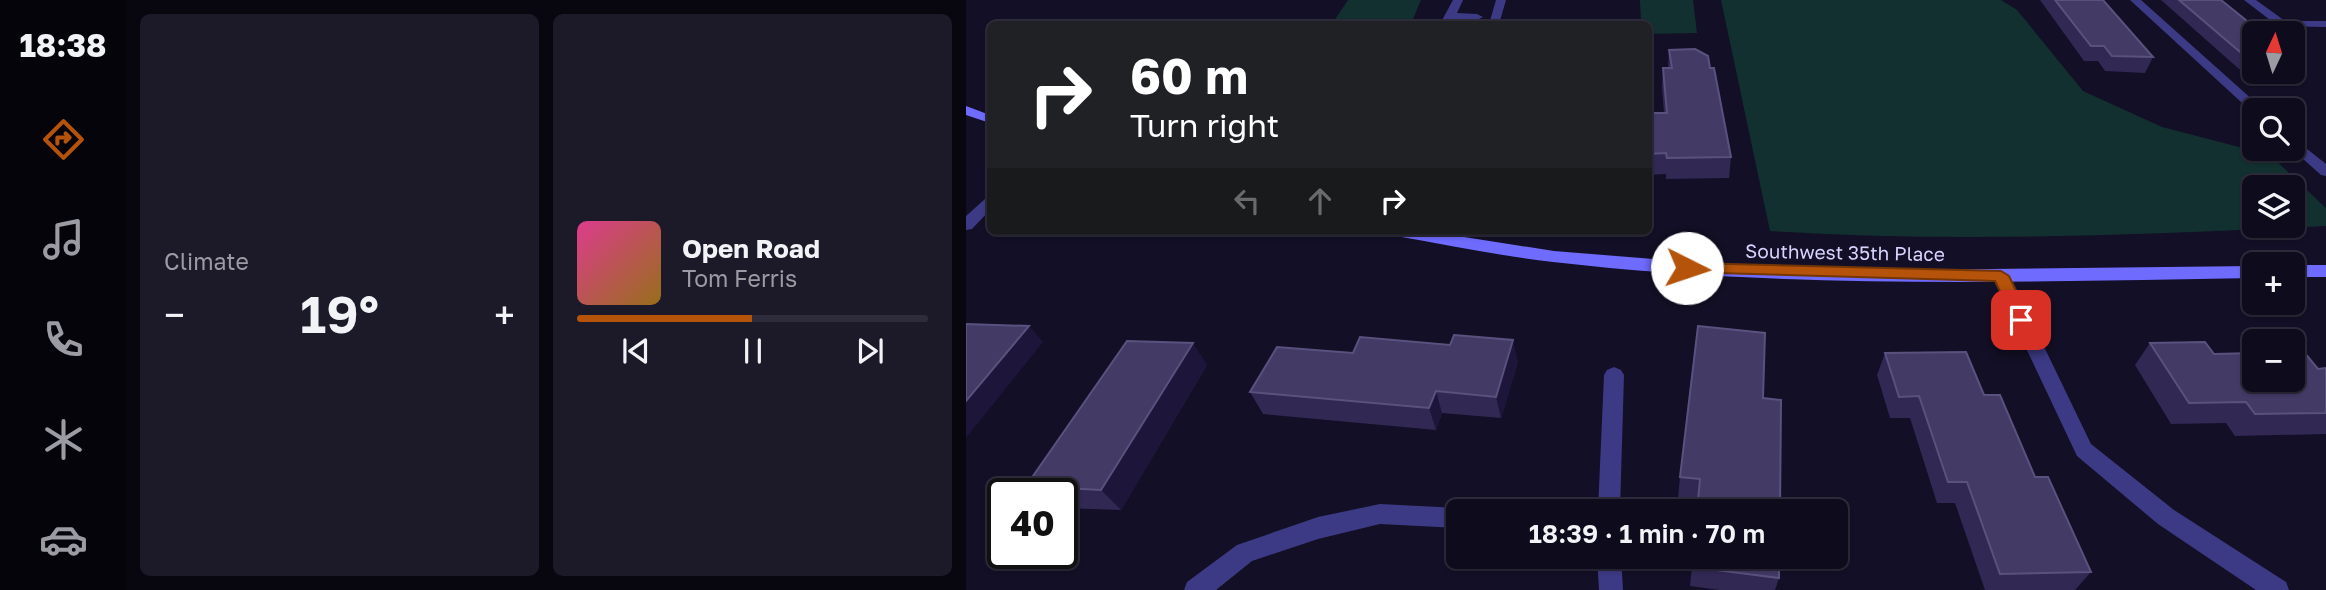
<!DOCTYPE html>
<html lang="en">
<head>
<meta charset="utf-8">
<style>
  body { margin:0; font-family:"Golos Text",sans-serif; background:#1c1929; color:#f1f3f6; height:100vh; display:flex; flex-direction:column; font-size:26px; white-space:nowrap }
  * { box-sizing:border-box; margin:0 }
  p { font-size:23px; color:#9b9ba3 }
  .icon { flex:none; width:38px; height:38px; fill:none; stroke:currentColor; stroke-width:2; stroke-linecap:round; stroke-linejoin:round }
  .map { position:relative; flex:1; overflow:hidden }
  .panel { display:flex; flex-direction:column; gap:14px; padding:14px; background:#08060f; width:840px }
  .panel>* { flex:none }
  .guide { position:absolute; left:21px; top:21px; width:665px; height:214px; border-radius:10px; box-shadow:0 2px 5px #0004,0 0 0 2px #2e2b3b; background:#202124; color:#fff; overflow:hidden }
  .needle { width:46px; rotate:4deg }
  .fabs { position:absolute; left:1276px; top:21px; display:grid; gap:14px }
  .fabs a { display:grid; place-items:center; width:63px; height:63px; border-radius:10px; background:#0e0b1c; box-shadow:0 2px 5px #0004,0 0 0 2px #2e2b3b; font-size:35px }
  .speed { position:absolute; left:21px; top:478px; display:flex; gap:14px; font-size:35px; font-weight:700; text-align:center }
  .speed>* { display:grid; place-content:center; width:91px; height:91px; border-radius:50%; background:#0e0b1c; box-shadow:0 2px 5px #0004,0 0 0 2px #2e2b3b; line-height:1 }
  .speed .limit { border:4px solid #111; border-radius:10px; background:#fff; color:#111 }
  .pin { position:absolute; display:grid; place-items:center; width:60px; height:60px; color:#fff; margin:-30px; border-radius:14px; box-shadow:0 4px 10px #0006 }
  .me { position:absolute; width:77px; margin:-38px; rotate:94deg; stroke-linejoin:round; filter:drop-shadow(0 0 5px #0008) }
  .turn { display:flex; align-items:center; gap:24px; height:147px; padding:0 28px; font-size:32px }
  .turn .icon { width:91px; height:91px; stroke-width:2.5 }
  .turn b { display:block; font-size:49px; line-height:60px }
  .lanes { display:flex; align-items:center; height:66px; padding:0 28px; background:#0003; justify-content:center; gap:35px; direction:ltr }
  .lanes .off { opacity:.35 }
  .big { font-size:52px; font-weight:600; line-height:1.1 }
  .panel .tile { flex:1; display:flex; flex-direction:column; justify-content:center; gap:10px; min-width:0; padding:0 24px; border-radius:10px; background:#1c1929 }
  .song { display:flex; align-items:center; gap:21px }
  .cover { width:84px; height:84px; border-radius:10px; background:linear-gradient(135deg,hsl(330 70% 55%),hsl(40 70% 35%)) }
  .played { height:7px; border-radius:4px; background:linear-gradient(90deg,#b45309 50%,#2e2b3b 50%) }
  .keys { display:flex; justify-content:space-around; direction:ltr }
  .heat { display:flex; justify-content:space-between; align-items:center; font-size:38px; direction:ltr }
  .panel .tiles { flex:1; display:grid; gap:14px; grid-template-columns:repeat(2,1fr) }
  .trip { position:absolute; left:480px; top:499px; width:402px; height:70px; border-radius:10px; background:#0e0b1c; box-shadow:0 2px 5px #0004,0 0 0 2px #2e2b3b; font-weight:600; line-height:70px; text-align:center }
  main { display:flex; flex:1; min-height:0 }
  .dock { display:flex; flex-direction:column; width:126px; justify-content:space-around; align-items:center; background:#06040b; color:#9b9ba3 }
  .dock .icon { width:49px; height:49px }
  .dock .current { color:#b45309 }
  .dock b { font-size:32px; color:#f1f3f6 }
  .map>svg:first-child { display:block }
</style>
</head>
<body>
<main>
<nav class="dock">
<b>18:38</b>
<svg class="icon current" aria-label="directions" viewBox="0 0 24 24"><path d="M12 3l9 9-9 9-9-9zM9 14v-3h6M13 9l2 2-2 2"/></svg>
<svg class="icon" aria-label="music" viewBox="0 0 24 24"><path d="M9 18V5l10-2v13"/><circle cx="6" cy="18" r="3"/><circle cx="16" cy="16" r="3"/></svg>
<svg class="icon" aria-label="phone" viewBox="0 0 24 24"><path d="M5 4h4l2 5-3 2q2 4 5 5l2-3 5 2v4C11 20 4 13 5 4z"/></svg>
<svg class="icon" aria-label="climate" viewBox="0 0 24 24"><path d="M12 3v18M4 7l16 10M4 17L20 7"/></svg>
<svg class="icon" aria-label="car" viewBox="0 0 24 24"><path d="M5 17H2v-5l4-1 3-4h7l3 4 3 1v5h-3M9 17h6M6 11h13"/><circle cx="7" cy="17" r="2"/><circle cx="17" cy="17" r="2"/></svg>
</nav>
<section class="panel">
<div class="tiles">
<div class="tile"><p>Climate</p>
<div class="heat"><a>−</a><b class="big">19°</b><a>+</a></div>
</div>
<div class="tile">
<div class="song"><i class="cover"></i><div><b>Open Road</b><p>Tom Ferris</p></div></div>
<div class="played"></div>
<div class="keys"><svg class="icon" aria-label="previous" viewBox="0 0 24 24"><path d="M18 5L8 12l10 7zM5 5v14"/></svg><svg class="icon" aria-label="pause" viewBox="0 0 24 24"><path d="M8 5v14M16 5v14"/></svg><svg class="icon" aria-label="next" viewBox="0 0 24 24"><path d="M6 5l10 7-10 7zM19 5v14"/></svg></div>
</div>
</div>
</section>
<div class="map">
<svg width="1360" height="590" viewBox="0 0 1360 590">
  <rect width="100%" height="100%" fill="#130f26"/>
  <path fill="#12302f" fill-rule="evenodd" d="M 382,0 L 455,0 L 445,24 L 366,24 Z
    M 674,0 L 727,0 L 731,33 L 683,34 L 682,24 L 675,24 Z
    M 755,0 L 1035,0 L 1051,10 L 1117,91 L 1196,127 L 1304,155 L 1360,208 L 1360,226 C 1174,235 989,243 804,231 ZM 1288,187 L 1326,187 L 1326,226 L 1288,226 Z"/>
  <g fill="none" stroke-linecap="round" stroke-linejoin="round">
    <path fill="#3d3a85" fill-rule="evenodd" d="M 487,0 L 497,0 L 491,13 L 511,14 L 517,17 L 511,20 L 487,19 L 484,24 L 474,24 Z
      M 530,0 L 540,0 L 533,24 L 523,24 Z
      M 1164,0 L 1175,0 L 1298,110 L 1288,110 L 1287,113 Z
      M 1278,0 L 1290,0 L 1319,21 L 1360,21 L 1360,27 L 1312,26 Z
      M 1326,137 L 1360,164 L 1360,176 L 1355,175 L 1326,149 Z
      M 24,197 L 24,210 L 6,229 L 0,230 L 0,216 L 19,199 Z
      M 1035,270 L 1044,276 L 1125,444 L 1208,510 L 1320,582 L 1323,590 L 1290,590 L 1192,524 L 1111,456 L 1026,276 Z
      M 648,367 L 655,370 L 658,375 L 654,511 L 632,511 L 638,375 L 641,370 Z
      M 414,504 L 492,508 L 500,511 L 492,511 L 492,528 L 414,524 L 352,539 L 286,561 L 250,590 L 218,590 L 221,582 L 271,545 L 352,517 Z
      M 631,556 L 655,556 L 657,590 L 633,590 Z"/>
    <path fill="#6f6bff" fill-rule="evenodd" d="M 0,106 L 24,115 L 24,123 L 0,115 Z
      M 422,231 L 460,231 L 588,251 L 762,265 L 937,270 L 1288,266 L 1288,278 C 1054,282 820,289 587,262 C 534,256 482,245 430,236 Z
      M 1326,265 L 1360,265 L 1360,277 L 1326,277 Z"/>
  </g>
  <path fill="#312854" d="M 1074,0 L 1137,0 L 1187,57 L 1179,73 L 1139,71 L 1132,61 L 1118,61 Z
    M 1195,0 L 1255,0 L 1288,33 L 1288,69 L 1273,69 Z
    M 703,50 L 765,157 L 763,178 L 700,179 L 700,174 L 682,175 L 682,113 L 698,113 L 696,88 L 697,68 L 702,68 Z
    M 1184,343 L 1248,354 L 1352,369 L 1360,368 L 1360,434 L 1269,436 L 1260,423 L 1205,424 L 1169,365 Z
    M 387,353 L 552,362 L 535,418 L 476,413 L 470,430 L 297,414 L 284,392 Z
    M 919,353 L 1018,395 L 1069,477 L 1125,572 L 1109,590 L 1019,590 L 989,503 L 971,503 L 944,418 L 924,418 L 911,375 Z
    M 241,365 L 155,510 L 96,508 L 96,494 L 68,494 L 60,486 Z
    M 797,398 L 732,499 L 712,498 L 714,477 Z
    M 727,556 L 813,578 L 809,590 L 754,590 L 724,586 Z"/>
  <path fill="#1d163a" d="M 63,326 L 77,342 L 0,438 L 0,401 Z
    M 547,340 L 552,362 L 535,418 L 530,397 Z
    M 227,343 L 241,365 L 155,510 L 135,490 Z
    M 470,391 L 476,413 L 470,430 L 463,408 Z"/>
  <path fill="#433a66" stroke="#5a527e" stroke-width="2" d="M 1089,0 L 1137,0 L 1187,57 L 1146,56 L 1138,46 L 1125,46 Z
    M 1213,0 L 1255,0 L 1296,33 L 1288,33 L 1288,57 L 1280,57 Z
    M 729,49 L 742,56 L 744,68 L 748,68 L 765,157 L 701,158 L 700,153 L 682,154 L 682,113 L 701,113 L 697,68 L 706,68 L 703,50 Z
    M 0,324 L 63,326 L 0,401 Z
    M 732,326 L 799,333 L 797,398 L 815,400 L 814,511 L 731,511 L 734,479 L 714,477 Z
    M 488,335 L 547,340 L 530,397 L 470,391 L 463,408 L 284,392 L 311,347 L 387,353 L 394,337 L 484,345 Z
    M 161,341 L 227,343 L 135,490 L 60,486 Z
    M 1239,342 L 1248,354 L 1288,353 L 1288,380 L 1326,380 L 1326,352 L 1338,352 L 1352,369 L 1360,368 L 1360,413 L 1289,414 L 1280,402 L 1223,403 L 1184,343 Z
    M 1000,352 L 1018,395 L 1034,395 L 1069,477 L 1082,477 L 1125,572 L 1034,574 L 1001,482 L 982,482 L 953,396 L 933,397 L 919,353 Z
    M 727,556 L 813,556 L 813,578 L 726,567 Z"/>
  <path fill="#b45309" stroke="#753606" stroke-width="2" d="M 721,263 L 1035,271 L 1043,276 L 1064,320 L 1055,326 L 1050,324 L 1029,281 L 715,272 L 713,268 Z"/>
  <g text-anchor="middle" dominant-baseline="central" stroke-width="7" stroke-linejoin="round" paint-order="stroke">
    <g font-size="19" fill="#d9d4ff" stroke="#130f26">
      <text transform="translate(879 252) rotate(1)">Southwest 35th Place</text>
    </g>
  </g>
</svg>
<div class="fabs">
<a><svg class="needle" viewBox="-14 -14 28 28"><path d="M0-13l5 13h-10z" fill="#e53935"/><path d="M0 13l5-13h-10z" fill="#9b9ba3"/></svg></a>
<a><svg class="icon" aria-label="search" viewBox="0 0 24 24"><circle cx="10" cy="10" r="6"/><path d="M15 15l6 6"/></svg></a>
<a><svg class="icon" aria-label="layers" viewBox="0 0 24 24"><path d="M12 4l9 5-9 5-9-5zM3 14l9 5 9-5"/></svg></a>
<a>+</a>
<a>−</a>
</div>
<div class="speed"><div class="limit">40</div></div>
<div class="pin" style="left:1055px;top:320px;background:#d93025"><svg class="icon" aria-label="arrive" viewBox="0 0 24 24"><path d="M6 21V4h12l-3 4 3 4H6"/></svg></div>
<svg class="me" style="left:721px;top:268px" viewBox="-20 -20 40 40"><circle r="19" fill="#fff"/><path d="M0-13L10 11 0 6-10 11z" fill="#b45309"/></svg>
<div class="trip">18:39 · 1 min · 70 m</div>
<div class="guide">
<div class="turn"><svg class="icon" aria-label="right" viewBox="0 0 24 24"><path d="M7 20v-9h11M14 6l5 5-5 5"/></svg><div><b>60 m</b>Turn right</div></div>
<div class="lanes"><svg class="icon off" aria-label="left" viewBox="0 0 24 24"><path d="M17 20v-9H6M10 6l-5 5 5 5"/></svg><svg class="icon off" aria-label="ahead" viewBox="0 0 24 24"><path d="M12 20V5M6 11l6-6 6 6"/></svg><svg class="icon" aria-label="right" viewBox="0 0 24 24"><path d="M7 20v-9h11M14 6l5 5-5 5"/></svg></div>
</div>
</div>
</main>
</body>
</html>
